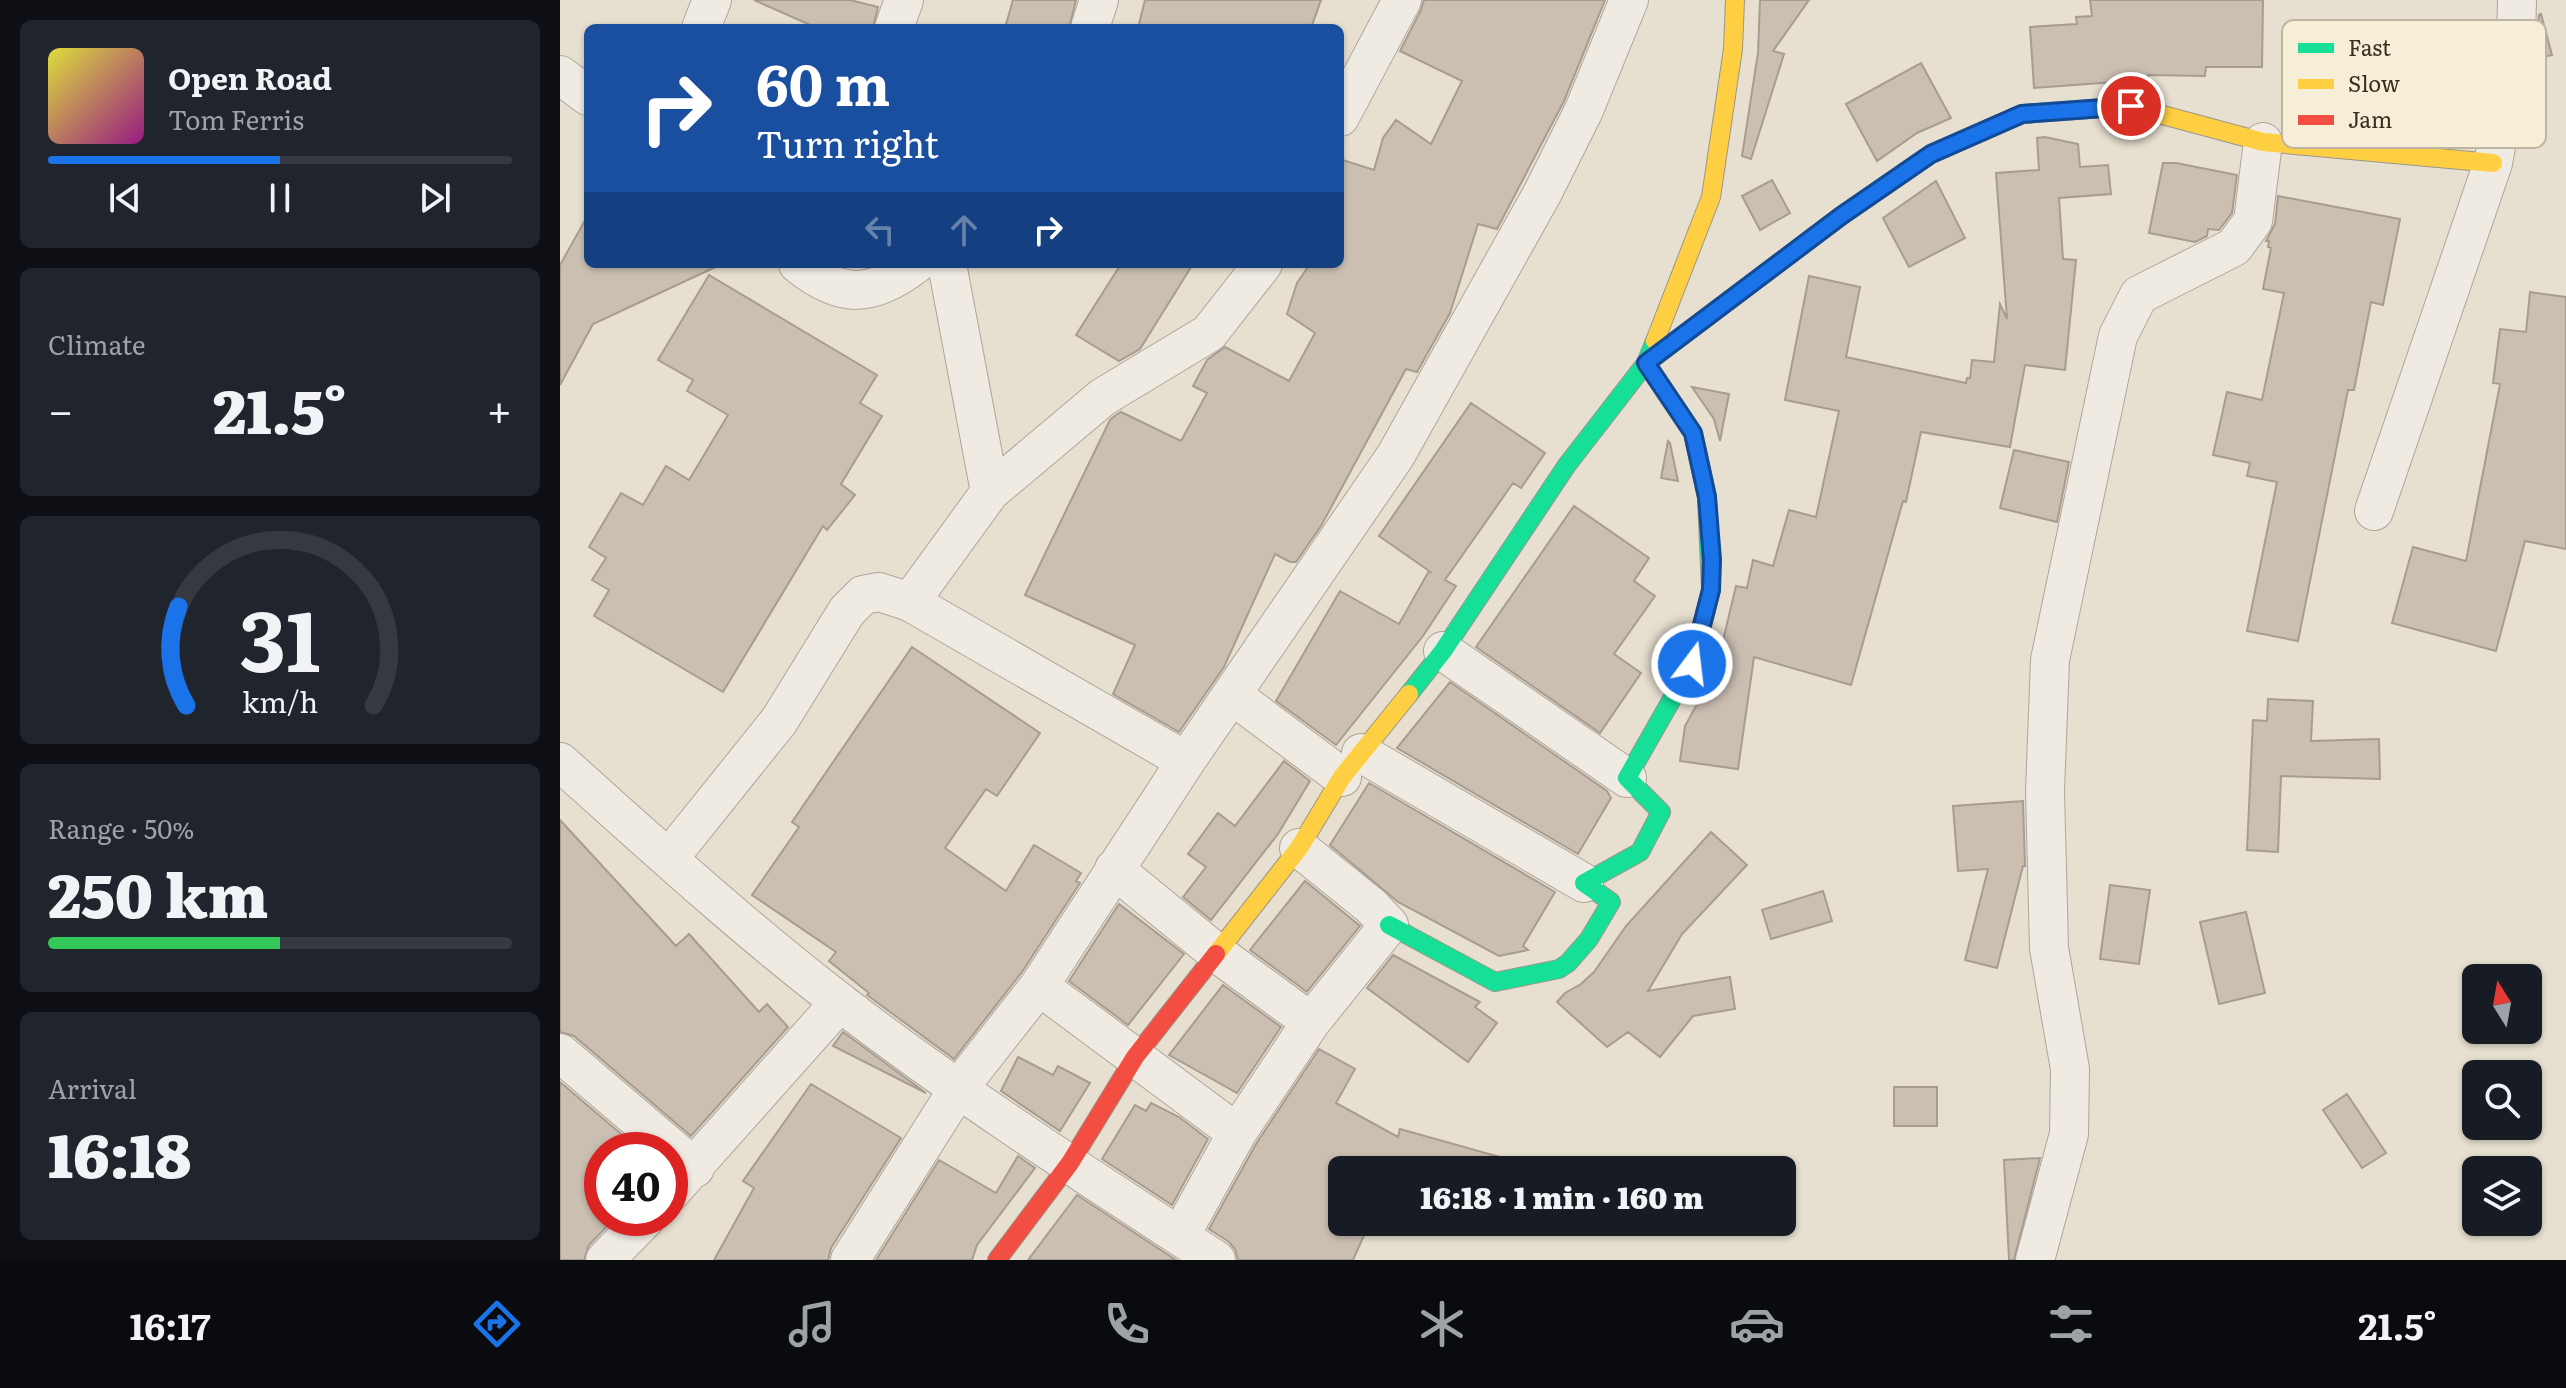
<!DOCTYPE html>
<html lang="en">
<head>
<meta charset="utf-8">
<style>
  body { margin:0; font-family:Literata,serif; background:#20242c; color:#f1f3f6; height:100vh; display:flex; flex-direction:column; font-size:30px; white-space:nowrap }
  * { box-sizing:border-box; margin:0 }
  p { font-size:26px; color:#9ea1a6 }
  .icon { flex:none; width:44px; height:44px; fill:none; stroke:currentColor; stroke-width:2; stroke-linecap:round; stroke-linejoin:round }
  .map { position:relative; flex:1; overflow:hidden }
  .details { display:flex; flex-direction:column; gap:20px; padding:20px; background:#0d0f14; width:560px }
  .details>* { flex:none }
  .top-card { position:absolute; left:24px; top:24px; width:760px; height:244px; border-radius:12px; box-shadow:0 2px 6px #0004; background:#1a4fa0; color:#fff; overflow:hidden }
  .needle { width:52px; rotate:349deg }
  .tools { position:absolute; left:1902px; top:964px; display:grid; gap:16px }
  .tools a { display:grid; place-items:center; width:80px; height:80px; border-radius:12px; background:#171b24; box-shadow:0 2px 6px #0004; font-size:40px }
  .speed { position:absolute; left:24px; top:1132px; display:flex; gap:16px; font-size:40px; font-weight:700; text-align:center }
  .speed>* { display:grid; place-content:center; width:104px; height:104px; border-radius:50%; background:#171b24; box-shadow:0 2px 6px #0004; line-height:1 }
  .speed .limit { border:12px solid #d22; background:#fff; color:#111 }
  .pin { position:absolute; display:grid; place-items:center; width:68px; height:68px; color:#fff; margin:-34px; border:4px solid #fff; border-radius:50%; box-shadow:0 2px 8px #0007 }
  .me { position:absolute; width:88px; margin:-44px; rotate:15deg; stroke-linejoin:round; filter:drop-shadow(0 0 6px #0008) }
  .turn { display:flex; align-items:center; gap:28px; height:168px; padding:0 40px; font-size:36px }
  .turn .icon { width:104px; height:104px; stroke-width:2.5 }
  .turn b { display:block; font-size:56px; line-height:68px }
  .lanes { display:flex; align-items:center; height:76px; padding:0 40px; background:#0003; justify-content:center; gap:40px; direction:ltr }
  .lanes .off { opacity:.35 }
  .big { font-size:60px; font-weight:800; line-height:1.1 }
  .details .tile { flex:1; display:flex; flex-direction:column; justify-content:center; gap:12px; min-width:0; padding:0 28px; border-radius:12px; background:#20242c }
  .details .dial { align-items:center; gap:0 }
  .dial svg { height:208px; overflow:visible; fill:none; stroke:#363941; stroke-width:7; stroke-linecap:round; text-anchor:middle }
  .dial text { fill:#f1f3f6; stroke:none }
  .song { display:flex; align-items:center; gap:24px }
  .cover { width:96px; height:96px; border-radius:12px; background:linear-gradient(135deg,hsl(60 70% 55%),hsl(310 70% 35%)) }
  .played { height:8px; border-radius:4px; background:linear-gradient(90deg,#1a73e8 50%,#363941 50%) }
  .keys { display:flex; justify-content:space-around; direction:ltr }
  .heat { display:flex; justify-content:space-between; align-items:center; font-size:44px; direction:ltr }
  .charge { height:12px; border-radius:6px; background:linear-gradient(90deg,#34c759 50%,#363941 0) }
  .trip { position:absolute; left:768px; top:1156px; width:468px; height:80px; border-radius:12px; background:#171b24; box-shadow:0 2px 6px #0004; font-weight:800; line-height:80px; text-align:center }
  .dock { display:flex; height:128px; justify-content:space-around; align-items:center; background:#090b0e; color:#9ea1a6 }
  .dock .icon { width:56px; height:56px }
  .dock .selected { color:#1a73e8 }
  .dock b { font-size:36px; color:#f1f3f6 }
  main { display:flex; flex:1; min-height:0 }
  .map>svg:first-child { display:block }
</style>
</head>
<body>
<main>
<section class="details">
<div class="tile">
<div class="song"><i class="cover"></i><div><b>Open Road</b><p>Tom Ferris</p></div></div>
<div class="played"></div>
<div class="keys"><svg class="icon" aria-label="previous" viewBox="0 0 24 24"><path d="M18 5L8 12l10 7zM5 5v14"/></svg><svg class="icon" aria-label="pause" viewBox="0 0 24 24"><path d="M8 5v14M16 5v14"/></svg><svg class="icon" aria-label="next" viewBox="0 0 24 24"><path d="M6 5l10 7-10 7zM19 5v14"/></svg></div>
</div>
<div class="tile"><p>Climate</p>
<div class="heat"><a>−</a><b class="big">21.5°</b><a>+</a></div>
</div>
<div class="tile dial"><svg viewBox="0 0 100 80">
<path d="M14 69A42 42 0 1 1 86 69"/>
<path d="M14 69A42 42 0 0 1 11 31" stroke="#1a73e8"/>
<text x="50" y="56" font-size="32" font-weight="700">31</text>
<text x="50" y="72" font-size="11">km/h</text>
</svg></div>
<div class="tile"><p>Range · 50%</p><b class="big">250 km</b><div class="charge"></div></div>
<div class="tile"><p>Arrival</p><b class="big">16:18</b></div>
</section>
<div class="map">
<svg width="2006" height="1260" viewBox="0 0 2006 1260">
  <rect width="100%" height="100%" fill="#e7e0d1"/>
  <path fill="#cbbfb2" stroke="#a89c90" stroke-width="2" d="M 194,0 L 290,0 L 318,7 L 313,28 L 257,28 Z
    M 453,0 L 516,0 L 509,28 L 445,28 Z
    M 585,0 L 761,0 L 751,28 L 578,28 Z
    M 864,0 L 1045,0 L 1004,101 L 937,229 L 918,224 L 890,313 L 857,372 L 846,369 L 761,526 L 736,562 L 730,562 L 715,554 L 664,667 L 619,732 L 553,694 L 575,645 L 465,595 L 550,420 L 556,415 L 561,412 L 621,441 L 647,393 L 633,386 L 647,360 L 665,347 L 729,381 L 755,333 L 727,314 L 737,283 L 750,264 L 780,264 L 780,159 L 814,170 L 823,138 L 836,120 L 871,144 L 902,81 L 840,51 L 861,10 Z
    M 1200,0 L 1249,0 L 1213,51 L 1224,54 L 1191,159 L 1182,156 L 1198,53 Z
    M 1530,0 L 1703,0 L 1702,67 L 1646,67 L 1645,76 L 1588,75 L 1589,85 L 1569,81 L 1474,88 L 1470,27 L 1517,24 L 1516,17 L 1532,16 Z
    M 1981,14 L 1992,55 L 1975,59 L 1979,15 Z
    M 1361,63 L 1391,118 L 1357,133 L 1317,161 L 1286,104 Z
    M 1485,137 L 1518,144 L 1520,167 L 1548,165 L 1551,194 L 1499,198 L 1503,259 L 1516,260 L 1505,370 L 1465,365 L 1450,447 L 1361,432 L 1346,502 L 1343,501 L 1291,685 L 1194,657 L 1178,769 L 1120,761 L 1125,726 L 1156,670 L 1176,586 L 1187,588 L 1193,560 L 1213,566 L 1229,510 L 1256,517 L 1279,411 L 1225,400 L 1249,276 L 1300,287 L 1286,357 L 1406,383 L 1407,378 L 1410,378 L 1412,360 L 1434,362 L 1440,304 L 1447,319 L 1436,173 L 1479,170 L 1477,138 Z
    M 1603,163 L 1616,163 L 1677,175 L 1672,213 L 1659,230 L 1648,229 L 1647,236 L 1635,242 L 1589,233 Z
    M 1212,180 L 1230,213 L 1200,230 L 1182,196 Z
    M 1376,181 L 1405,238 L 1349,267 L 1323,218 Z
    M 1718,196 L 1840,219 L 1823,305 L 1811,302 L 1794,390 L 1788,390 L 1738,641 L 1687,631 L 1717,482 L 1687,476 L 1690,463 L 1653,455 L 1667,392 L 1702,400 L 1724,293 L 1703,289 L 1711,248 L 1708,247 L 1709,241 L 1706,241 L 1715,224 Z
    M 28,215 L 28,264 L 162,264 L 33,324 L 0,385 L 0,265 Z
    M 561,264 L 633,264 L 580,349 L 559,361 L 516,335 Z
    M 149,275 L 317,375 L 300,403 L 322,416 L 281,484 L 295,495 L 267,530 L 263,526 L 163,692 L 34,616 L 49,590 L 32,580 L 46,558 L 29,547 L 61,493 L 83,505 L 106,466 L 129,480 L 168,415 L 127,391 L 133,380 L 98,360 Z
    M 1970,292 L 2006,297 L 2006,549 L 1965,541 L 1936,651 L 1832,623 L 1853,547 L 1906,561 L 1940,384 L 1933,383 L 1940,329 L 1966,332 Z
    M 1132,387 L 1169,394 L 1160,441 L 1154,419 Z
    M 911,403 L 985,453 L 961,488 L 953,483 L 885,580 L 896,586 L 863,636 L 776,745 L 716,701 L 780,591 L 839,624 L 869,571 L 872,573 L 819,536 Z
    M 1108,441 L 1110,443 L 1118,481 L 1101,478 Z
    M 1454,450 L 1509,462 L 1497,522 L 1440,508 Z
    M 1014,506 L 1089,558 L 1074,581 L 1095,596 L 1054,654 L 1081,673 L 1040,733 L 916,647 Z
    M 352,647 L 480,733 L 437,796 L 426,789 L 385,848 L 446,891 L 474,845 L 521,873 L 516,881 L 520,883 L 462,972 L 394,1059 L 307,995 L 309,993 L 269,961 L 276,952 L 192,895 L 239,827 L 232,822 Z
    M 890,682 L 1047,791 L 1051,798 L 1018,854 L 837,748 Z
    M 1708,699 L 1753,701 L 1751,741 L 1819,739 L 1820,779 L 1721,776 L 1718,852 L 1687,850 L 1693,720 L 1707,721 Z
    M 724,761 L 750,781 L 718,834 L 651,920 L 623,897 L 646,867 L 628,854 L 658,813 L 675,826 Z
    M 809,783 L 995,892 L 963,946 L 968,950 L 939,956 L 838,902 L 770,845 Z
    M 1463,801 L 1465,866 L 1463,866 L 1437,968 L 1405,960 L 1428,869 L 1398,871 L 1393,806 Z
    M 0,820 L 116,946 L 129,934 L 199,1012 L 207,1004 L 228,1027 L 131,1136 L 14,1036 L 0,1032 Z
    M 1151,832 L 1187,865 L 1122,934 L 1088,991 L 1170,977 L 1175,1009 L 1133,1016 L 1100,1057 L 1068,1032 L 1047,1047 L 997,1002 L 1005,993 L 1021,984 L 1034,972 L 1066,926 Z
    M 745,881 L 800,926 L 747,992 L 690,950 Z
    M 1550,885 L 1590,890 L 1579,964 L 1540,959 Z
    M 1263,891 L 1272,921 L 1211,939 L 1202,910 Z
    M 559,904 L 624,954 L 568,1025 L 509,981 Z
    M 1686,912 L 1705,993 L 1659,1004 L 1640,922 Z
    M 833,955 L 920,1002 L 915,1007 L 937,1023 L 908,1062 L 807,988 Z
    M 663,985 L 721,1027 L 677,1093 L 609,1055 Z
    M 283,1032 L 313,1054 L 366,1093 L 273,1046 Z
    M 759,1049 L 795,1069 L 776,1103 L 838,1137 L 840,1129 L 954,1161 L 953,1170 L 782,1170 L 782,1222 L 810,1222 L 793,1260 L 678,1260 L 675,1249 L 669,1242 L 649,1229 L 696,1144 Z
    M 458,1057 L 493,1075 L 498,1066 L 530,1083 L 500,1131 L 441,1091 Z
    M 0,1082 L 80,1150 L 42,1150 L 42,1218 L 52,1221 L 29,1245 L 24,1260 L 0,1260 Z
    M 251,1084 L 341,1138 L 271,1248 L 268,1260 L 154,1260 L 194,1188 L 183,1181 Z
    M 1334,1087 L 1377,1087 L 1377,1126 L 1334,1126 Z
    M 1787,1094 L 1826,1153 L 1802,1168 L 1763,1110 Z
    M 591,1103 L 619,1117 L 648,1139 L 612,1205 L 542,1159 L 575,1105 L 586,1111 Z
    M 458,1156 L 475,1168 L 417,1245 L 412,1260 L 316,1260 L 379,1160 L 436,1193 Z
    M 1480,1158 L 1454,1260 L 1449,1260 L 1444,1160 Z
    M 517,1195 L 549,1216 L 616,1260 L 468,1260 Z"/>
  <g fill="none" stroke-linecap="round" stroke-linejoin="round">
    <defs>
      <path id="street" d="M 141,28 L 152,0
        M 334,28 L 344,0
        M 530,28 L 539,0
        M 0,75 L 28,96
        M 780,117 L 842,0
        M 238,264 C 281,299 312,298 356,264
        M 387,264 L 430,492
        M 1814,511 L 1933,163 L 1956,39 L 1957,0
        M 350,602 L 430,492 L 543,397 L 649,333 L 703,264
        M 883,651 L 1067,778
        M 672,695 L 782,777
        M 801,753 L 1024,883
        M 0,762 C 92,844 183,928 281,1003 C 399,1094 530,1178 656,1260
        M 109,858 L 219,721 L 287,611 L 303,595 L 319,592 L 350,602 L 626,761
        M 554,869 L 658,954 L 751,1022
        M 479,986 L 677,1133
        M 0,1053 L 135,1168
        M 110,1193 L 280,1002
        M 620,1236 L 677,1133 L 751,1022 L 829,925 L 811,906 L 739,848
        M 45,1260 L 86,1218
        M 290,1260 L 398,1089 L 479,986 L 626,761 L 836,455 L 982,194 L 1024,110 L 1069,0
        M 1475,1260 L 1509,1134 L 1510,1069 L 1489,948 L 1485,791 L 1490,660 L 1558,336 L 1579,295 L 1674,247 L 1693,221 L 1703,142"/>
      <path id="fast" d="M 849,694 L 883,651 L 1007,465 L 1086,363 L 1281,216 L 1371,154 L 1462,114 L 1571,106 L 1599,114
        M 829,925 L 935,982 L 999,969 L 1008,963 L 1029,939 L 1051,902 L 1024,883 L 1080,852 L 1101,812 L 1067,778 L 1132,664 L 1151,590 L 1147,497 L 1133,433 L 1086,363 L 1095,341"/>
      <path id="slow" d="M 1599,114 L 1703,142 L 1933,163
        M 1095,341 L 1151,197 L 1173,49 L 1175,0
        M 656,954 L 739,848 L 782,777 L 849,694"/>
      <path id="jam" d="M 437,1260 L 510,1163 L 575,1057 L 656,954"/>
    </defs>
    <use href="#street" stroke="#ada599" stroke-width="40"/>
    <use href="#fast" stroke="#9c958a" stroke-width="20"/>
    <use href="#slow" stroke="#9c958a" stroke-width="20"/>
    <use href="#jam" stroke="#9c958a" stroke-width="20"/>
    <use href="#street" stroke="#efebe3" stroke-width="38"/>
    <use href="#fast" stroke="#16e098" stroke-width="18"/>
    <use href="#slow" stroke="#ffcf43" stroke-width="18"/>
    <use href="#jam" stroke="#f24e42" stroke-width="18"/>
  </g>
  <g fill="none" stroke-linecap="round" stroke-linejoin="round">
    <defs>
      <path id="route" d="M 1132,664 L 1151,590 L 1152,560 L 1147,497 L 1133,433 L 1086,363 L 1281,216 L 1371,154 L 1462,114 L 1571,106"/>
    </defs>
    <use href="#route" stroke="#114b97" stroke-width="20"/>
    <use href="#route" stroke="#1a73e8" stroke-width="14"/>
  </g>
  <rect x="1722" y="20" width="264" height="128" rx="12" fill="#f7eed8" stroke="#bfb4a1" stroke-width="2"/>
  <rect x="1738" y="43" width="36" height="10" fill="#16e098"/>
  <rect x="1738" y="79" width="36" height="10" fill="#ffcf43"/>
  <rect x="1738" y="115" width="36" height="10" fill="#f24e42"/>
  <g font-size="22" fill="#3d2e20">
    <text x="1788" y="56">Fast</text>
    <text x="1788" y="92">Slow</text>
    <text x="1788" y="128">Jam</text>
  </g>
</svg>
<div class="tools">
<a><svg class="needle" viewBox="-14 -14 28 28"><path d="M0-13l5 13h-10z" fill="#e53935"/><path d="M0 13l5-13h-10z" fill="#9ea1a6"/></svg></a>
<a><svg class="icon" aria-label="search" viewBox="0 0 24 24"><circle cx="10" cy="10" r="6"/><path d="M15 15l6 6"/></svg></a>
<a><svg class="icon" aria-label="layers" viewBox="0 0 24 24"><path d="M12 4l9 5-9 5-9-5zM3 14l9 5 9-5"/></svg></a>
</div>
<div class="speed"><div class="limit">40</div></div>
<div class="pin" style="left:1571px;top:106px;background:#d93025"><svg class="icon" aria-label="arrive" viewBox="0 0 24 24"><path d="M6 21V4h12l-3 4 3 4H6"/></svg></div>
<svg class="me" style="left:1132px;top:664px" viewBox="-20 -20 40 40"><circle r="17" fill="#1a73e8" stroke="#fff" stroke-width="3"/><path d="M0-11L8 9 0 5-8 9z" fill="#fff"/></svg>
<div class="trip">16:18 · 1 min · 160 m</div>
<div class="top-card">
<div class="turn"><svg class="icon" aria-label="right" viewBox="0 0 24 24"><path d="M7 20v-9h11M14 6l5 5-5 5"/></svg><div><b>60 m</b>Turn right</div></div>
<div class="lanes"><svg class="icon off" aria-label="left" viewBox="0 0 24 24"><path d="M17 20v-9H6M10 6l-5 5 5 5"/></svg><svg class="icon off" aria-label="ahead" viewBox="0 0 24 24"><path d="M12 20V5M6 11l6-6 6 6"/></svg><svg class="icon" aria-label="right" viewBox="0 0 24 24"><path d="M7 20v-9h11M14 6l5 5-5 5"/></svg></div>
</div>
</div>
</main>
<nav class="dock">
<b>16:17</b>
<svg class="icon selected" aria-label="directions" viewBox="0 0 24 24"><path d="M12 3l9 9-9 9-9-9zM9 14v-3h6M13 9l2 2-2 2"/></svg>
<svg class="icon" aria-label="music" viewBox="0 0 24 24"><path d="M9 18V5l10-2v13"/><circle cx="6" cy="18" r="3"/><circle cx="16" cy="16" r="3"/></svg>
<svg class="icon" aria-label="phone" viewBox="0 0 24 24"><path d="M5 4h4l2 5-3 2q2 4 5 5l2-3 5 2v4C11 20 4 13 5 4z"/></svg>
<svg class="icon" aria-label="climate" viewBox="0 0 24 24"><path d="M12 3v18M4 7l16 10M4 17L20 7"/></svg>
<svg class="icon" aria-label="car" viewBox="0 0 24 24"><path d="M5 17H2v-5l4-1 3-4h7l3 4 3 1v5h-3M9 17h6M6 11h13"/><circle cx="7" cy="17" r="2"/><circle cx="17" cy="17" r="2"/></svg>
<svg class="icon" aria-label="filters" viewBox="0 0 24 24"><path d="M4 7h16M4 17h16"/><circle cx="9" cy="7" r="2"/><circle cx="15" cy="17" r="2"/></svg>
<b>21.5°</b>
</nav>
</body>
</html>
